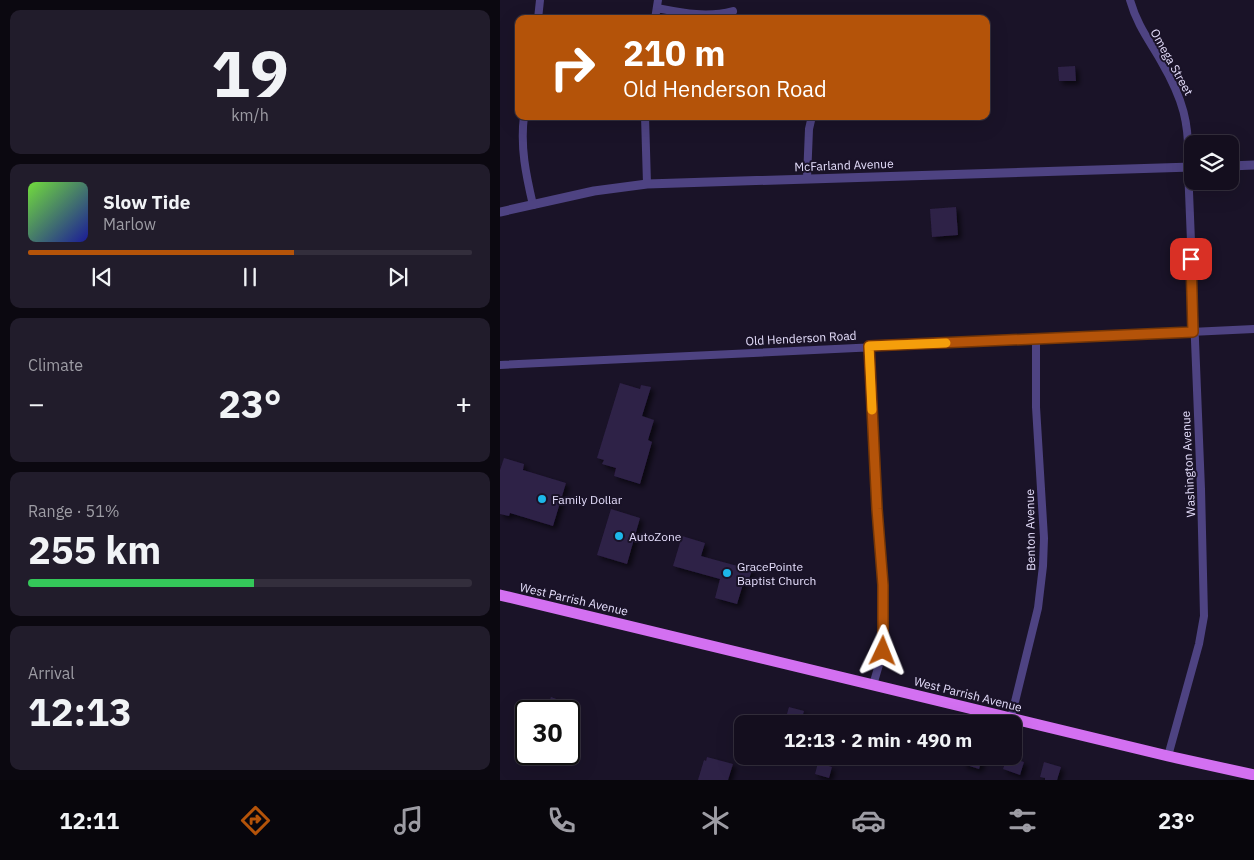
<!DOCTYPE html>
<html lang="en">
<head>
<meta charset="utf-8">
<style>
  body { margin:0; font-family:"IBM Plex Sans",sans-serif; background:#211c2b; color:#f1f3f6; height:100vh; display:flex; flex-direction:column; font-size:19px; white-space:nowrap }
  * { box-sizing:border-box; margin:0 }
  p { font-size:16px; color:#9d9ca4 }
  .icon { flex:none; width:28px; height:28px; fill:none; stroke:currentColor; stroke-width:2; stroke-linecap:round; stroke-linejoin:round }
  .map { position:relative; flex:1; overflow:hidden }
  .sheet { display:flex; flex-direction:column; gap:10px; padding:10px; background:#0b0810; width:500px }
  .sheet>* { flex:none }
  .banner { position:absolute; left:15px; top:15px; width:475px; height:105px; border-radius:10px; box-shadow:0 5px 20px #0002,0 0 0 1px #332e3c; background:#b45309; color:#fff; overflow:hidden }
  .controls { position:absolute; left:684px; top:135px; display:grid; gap:10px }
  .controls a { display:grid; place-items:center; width:55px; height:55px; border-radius:10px; background:#140e1e; box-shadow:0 5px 20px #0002,0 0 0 1px #332e3c; font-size:25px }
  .speed { position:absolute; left:15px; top:700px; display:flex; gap:10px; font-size:25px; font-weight:700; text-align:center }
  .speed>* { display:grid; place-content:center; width:65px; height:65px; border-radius:50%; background:#140e1e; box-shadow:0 5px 20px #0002,0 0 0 1px #332e3c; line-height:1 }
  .speed .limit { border:2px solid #111; border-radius:8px; background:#fff; color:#111 }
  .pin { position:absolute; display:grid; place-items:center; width:42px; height:42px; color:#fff; margin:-21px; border-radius:10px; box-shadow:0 2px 8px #0006 }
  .me { position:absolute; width:55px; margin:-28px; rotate:2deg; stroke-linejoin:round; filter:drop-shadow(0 0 4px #0008) }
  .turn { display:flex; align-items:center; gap:18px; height:105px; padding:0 25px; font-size:22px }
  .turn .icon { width:65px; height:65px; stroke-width:2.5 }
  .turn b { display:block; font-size:35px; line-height:42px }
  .big { font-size:38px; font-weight:700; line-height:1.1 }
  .sheet .widget { flex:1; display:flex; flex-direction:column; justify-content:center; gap:8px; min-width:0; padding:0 18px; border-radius:10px; background:#211c2b }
  .sheet .dial { align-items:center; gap:0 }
  .dial b { font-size:65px; line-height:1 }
  .song { display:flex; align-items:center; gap:15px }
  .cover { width:60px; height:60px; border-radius:8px; background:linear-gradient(135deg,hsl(100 70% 55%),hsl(240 70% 35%)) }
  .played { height:5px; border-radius:2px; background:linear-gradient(90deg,#b45309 60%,#332e3c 60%) }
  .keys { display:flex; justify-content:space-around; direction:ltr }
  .heat { display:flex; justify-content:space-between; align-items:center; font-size:28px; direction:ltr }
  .charge { height:8px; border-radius:4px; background:linear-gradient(90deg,#34c759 51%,#332e3c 0) }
  .trip { position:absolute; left:234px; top:715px; width:288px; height:50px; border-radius:10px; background:#140e1e; box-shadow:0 5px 20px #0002,0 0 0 1px #332e3c; font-weight:700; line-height:50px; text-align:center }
  .tabs { display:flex; height:80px; justify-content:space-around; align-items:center; background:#08060c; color:#9d9ca4 }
  .tabs .icon { width:35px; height:35px }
  .tabs .selected { color:#b45309 }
  .tabs b { font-size:22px; color:#f1f3f6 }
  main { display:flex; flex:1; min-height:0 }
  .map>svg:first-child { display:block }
</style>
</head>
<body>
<main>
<section class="sheet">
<div class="widget dial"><b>19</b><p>km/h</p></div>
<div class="widget">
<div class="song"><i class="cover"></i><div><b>Slow Tide</b><p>Marlow</p></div></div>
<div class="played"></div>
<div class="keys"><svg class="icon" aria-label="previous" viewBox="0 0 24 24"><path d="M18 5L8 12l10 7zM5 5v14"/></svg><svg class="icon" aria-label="pause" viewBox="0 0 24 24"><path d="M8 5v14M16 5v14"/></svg><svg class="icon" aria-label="next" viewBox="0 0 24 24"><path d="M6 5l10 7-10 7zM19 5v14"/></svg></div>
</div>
<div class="widget"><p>Climate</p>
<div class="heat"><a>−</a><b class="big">23°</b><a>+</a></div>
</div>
<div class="widget"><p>Range · 51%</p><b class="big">255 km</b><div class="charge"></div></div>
<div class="widget"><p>Arrival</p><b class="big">12:13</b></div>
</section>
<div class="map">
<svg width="754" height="780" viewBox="0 0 754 780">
  <defs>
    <filter id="shadow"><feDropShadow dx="3.5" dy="3.5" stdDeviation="2.5" flood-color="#0009"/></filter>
  </defs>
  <rect width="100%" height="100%" fill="#1a1328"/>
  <path fill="#2e2147" filter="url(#shadow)" d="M 575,66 L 576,81 L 559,81 L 558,67 Z
    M 456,207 L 458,235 L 432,237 L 430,209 Z
    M 120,383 L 140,389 L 141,385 L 151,387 L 142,416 L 154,420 L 148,440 L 152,442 L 140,484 L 114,476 L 116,468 L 102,464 L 104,460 L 97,458 Z
    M 4,458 L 24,464 L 23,470 L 66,483 L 53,526 L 10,513 L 9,516 L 0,514 L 0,470 Z
    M 111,509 L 140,518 L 127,564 L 97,555 Z
    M 182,536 L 205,543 L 201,556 L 252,570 L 248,582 L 244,581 L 237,604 L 215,598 L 220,579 L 173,566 Z
    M 51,697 L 70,704 L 68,711 L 46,711 Z
    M 289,707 L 304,711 L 300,724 L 284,724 Z
    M 365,714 L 393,721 L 393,724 L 363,724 Z
    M 465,756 L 483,756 L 479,769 L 463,764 Z
    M 207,757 L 233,764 L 228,780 L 198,780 L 204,760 L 206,761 Z
    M 507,757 L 524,762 L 520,775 L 503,769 Z
    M 544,762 L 561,767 L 557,780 L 545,780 L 545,778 L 540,777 Z
    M 318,763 L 332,767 L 329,778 L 315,774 Z"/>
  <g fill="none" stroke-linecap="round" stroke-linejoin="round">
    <path stroke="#4e4382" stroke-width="8" d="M 630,0 C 637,25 649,40 661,61 C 683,99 690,123 688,167 L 701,489 L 704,616 L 699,644 L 668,756
      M 157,8 C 183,13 207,18 233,11
      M 38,19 L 40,0
      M 155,19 L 158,0
      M 24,116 C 20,147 26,175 33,205
      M 145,116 L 147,184
      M 307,178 L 309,129 L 312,116
      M 369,346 L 377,509 L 384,615 L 383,651 L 373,685
      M 0,365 L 754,329
      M 511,718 L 538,608 L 543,566 L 544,538 L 536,407 L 536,338"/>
    <path stroke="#4e4382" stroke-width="9" d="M 730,166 L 754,165
      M 0,212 L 94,191 L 147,184 L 692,167"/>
    <path stroke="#d370f1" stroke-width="11" d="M 0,595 L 668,756 L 754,775"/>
  </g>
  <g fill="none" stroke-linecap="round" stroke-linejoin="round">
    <defs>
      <path id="route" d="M 383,651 L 383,585 L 377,509 L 369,346 L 693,332 L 691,259"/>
    </defs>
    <use href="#route" stroke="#753606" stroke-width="12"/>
    <use href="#route" stroke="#b45309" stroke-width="9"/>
    <path stroke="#f59e0b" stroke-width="9" d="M 372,410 L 369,346 L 446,343"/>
  </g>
  <g fill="#1db7e9" stroke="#1a1328" stroke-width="2">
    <circle cx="42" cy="499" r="5"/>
    <circle cx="119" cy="536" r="5"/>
    <circle cx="227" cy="573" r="5"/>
  </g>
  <g text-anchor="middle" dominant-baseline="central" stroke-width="4" stroke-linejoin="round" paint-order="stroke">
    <g font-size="12" fill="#e5defc" stroke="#1a1328">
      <text transform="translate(672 62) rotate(61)">Omega Street</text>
      <text transform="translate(344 165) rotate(-2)">McFarland Avenue</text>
      <text transform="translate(301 338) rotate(-3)">Old Henderson Road</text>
      <text transform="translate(688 464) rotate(-93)">Washington Avenue</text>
      <text transform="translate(530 530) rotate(-91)">Benton Avenue</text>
      <text transform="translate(74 599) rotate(13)">West Parrish Avenue</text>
      <text transform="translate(468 694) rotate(14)">West Parrish Avenue</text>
    </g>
    <g font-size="12" fill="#e5defc" stroke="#1a1328" text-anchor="start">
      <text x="52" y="499">Family Dollar</text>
      <text x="129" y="536">AutoZone</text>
      <text x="237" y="566">GracePointe<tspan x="237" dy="14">Baptist Church</tspan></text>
    </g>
  </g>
</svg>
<div class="controls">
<a><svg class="icon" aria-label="layers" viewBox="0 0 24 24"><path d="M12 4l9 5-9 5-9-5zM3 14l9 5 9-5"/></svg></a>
</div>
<div class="speed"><div class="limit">30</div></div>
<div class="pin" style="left:691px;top:259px;background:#d93025"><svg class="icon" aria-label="arrive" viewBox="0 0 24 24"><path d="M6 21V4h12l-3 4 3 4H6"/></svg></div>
<svg class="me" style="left:383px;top:651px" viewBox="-20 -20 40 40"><path d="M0-17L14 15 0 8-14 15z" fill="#b45309" stroke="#fff" stroke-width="4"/></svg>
<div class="trip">12:13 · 2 min · 490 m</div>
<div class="banner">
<div class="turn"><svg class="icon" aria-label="right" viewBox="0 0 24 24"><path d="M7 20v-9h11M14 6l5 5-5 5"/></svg><div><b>210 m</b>Old Henderson Road</div></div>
</div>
</div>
</main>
<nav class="tabs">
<b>12:11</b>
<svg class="icon selected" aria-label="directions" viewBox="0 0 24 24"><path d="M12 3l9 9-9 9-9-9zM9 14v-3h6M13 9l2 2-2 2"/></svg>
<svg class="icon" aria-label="music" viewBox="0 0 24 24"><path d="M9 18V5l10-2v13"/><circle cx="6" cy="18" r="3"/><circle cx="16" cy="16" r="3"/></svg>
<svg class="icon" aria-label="phone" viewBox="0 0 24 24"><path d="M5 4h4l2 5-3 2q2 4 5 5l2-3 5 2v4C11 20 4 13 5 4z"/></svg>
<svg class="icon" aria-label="climate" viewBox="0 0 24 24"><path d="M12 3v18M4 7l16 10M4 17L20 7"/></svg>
<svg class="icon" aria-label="car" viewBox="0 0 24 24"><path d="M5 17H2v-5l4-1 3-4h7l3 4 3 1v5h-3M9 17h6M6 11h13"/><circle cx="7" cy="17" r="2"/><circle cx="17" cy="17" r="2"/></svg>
<svg class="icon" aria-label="filters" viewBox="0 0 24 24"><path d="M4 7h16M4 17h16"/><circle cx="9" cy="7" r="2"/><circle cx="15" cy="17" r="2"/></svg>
<b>23°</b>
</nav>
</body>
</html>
